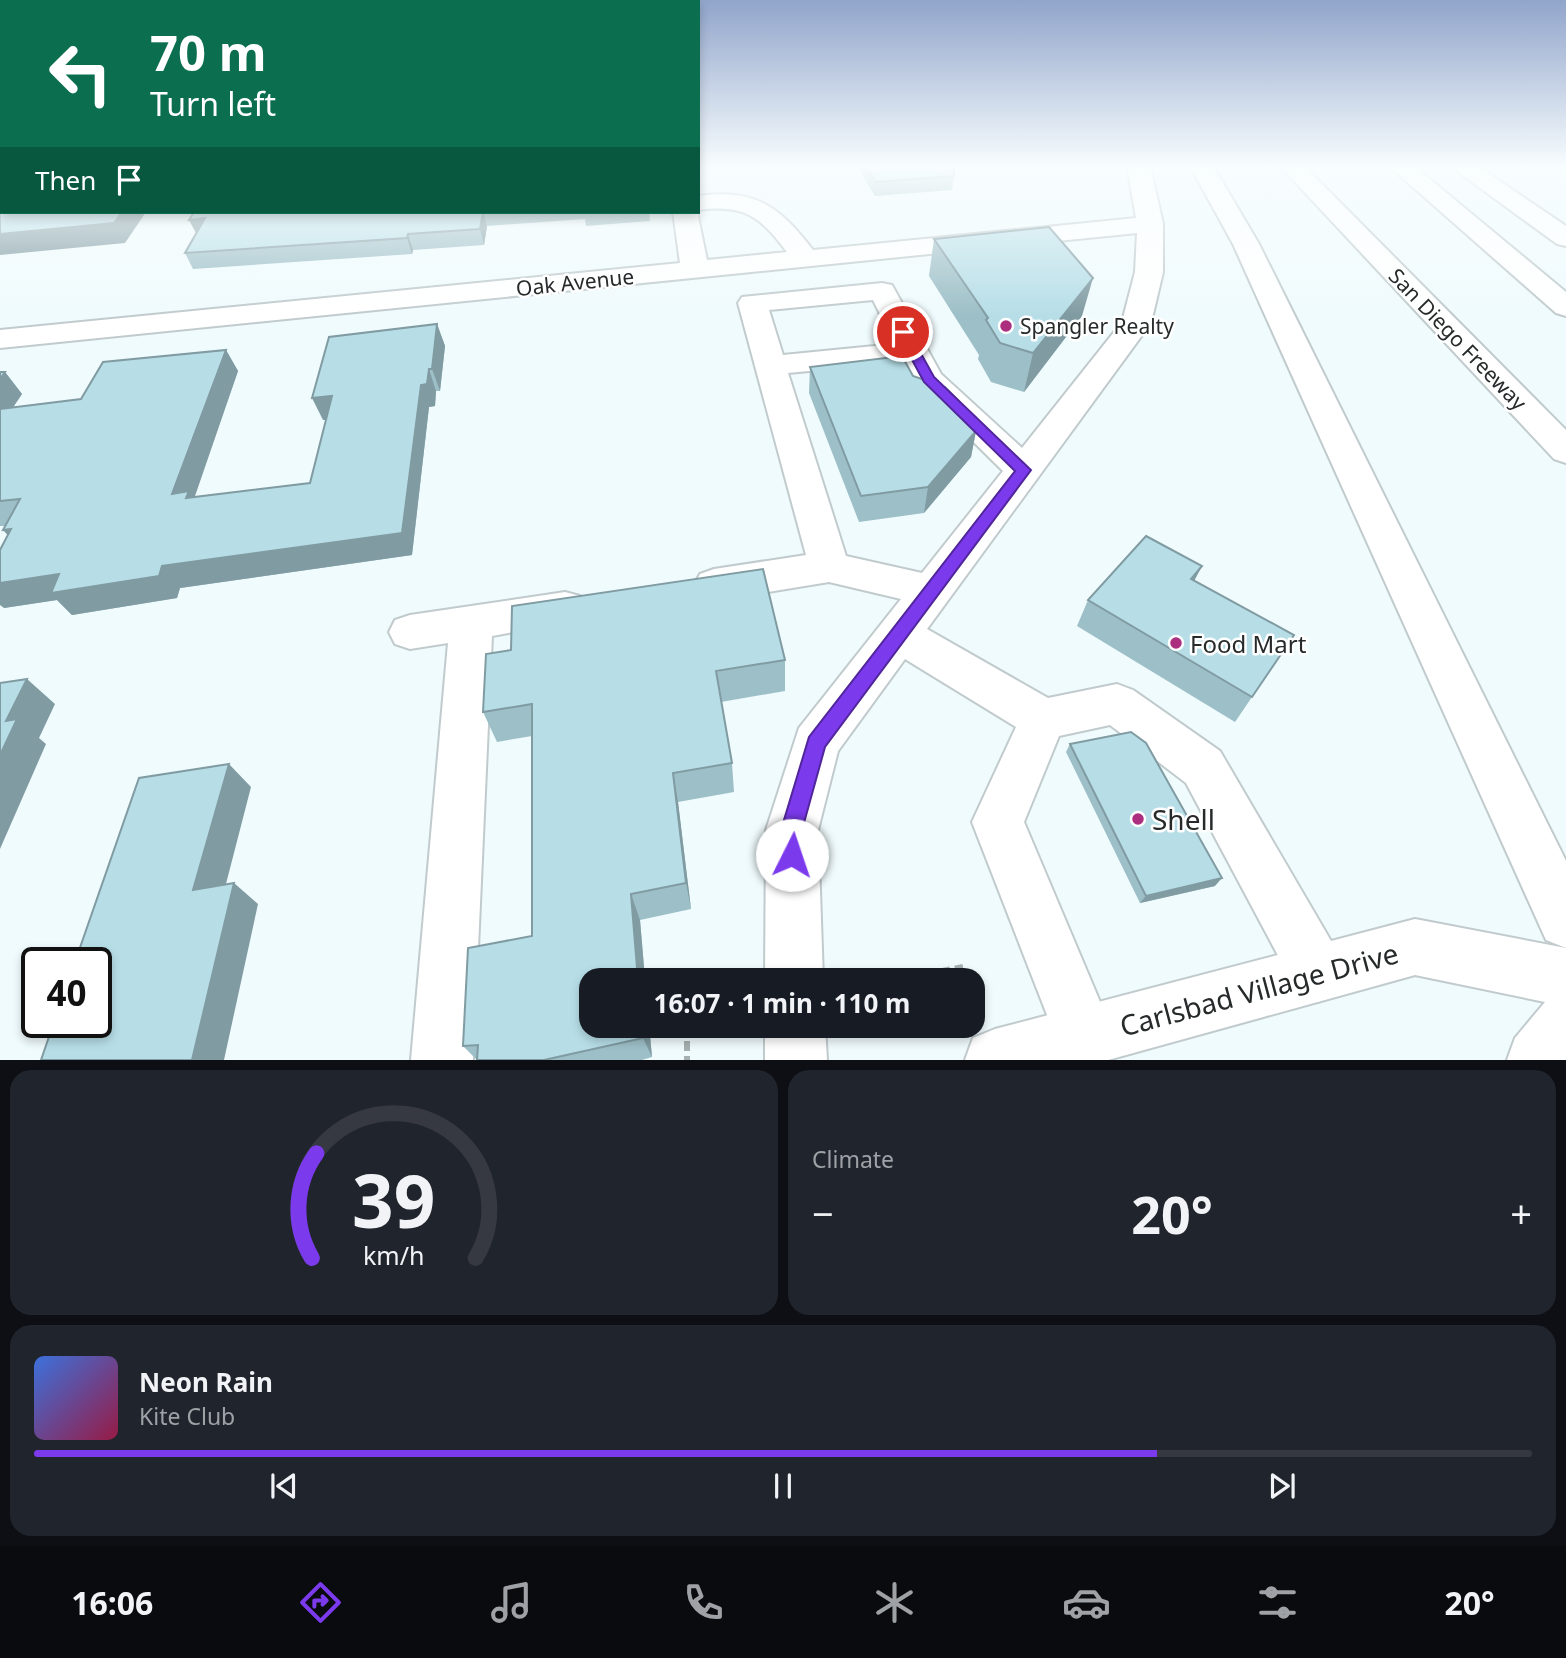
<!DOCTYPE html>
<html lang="en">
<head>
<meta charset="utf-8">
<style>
  body { margin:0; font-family:"Noto Sans",sans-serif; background:#20242c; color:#f1f3f6; height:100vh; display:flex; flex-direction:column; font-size:26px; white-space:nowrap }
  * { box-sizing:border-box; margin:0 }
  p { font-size:23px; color:#9ea1a6 }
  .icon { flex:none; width:38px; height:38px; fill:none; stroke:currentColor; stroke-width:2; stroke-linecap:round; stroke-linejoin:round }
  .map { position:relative; height:1060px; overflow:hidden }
  .panel { display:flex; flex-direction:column; gap:10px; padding:10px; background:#0d0f14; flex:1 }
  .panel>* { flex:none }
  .top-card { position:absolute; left:0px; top:0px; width:700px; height:214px; box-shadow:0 4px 10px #0003; background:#0b6e4f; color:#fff; overflow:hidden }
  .speed { position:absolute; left:21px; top:947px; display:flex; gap:14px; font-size:35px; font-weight:700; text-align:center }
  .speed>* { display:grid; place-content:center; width:91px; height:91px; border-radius:50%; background:#171b24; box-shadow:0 4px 10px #0003; line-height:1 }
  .speed .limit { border:4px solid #111; border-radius:10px; background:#fff; color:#111 }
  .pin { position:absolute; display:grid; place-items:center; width:60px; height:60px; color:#fff; margin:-30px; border:4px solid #fff; border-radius:50%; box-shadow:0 2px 7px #0007 }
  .me { position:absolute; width:77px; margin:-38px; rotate:4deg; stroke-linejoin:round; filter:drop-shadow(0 0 5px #0008) }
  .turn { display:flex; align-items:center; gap:24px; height:147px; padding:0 35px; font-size:32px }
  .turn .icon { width:91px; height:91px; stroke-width:2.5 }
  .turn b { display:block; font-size:49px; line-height:60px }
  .then { display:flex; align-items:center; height:66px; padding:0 35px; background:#0003; gap:14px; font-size:26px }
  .big { font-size:52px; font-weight:700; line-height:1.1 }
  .panel .card { flex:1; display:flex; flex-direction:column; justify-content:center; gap:10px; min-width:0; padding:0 24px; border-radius:21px; background:#20242c }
  .panel .dial { align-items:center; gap:0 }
  .dial svg { height:182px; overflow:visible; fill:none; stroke:#363941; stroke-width:7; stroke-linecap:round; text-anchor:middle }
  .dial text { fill:#f1f3f6; stroke:none }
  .song { display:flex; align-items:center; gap:21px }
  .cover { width:84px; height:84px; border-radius:10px; background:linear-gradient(135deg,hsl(220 70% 55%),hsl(340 70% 35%)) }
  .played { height:7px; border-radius:4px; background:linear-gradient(90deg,#7c3aed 75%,#363941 75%) }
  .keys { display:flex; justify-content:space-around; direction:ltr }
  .heat { display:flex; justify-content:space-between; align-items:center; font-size:38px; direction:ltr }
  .panel .tiles { flex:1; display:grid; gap:10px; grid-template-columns:1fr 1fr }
  .card:last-child { grid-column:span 2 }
  .trip { position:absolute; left:579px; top:968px; width:406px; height:70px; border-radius:21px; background:#171b24; box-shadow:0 4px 10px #0003; font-weight:700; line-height:70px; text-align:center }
  .dock { display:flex; height:112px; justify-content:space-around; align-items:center; background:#090b0e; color:#9ea1a6 }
  .dock .icon { width:49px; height:49px }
  .dock .on { color:#7c3aed }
  .dock b { font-size:32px; color:#f1f3f6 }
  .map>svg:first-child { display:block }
</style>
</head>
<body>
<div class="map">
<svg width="1566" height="1060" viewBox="0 0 1566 1060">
  <rect width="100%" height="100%" fill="#f0fbfd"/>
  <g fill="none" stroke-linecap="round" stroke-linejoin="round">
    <defs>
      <path id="minor" d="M 1127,166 L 1150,166 L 1163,224 L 1163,272 L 1151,323 L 927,629 L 1048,698 L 1117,684 L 1133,690 L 1220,751 L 1338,953 L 1347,973 L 1338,993 L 1318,1002 L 1298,993 L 1186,783 L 1110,725 L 1059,736 L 1024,822 L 1114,1035 L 1105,1056 C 1093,1060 1075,1060 1063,1056 L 972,822 L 1016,727 L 905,659 L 838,751 L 818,830 L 823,980 L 765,980 L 766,830 L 799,728 L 901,599 L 829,582 L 714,601 L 700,596 L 694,585 L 700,574 L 714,569 L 806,555 L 738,303 L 742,297 L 882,283 L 892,285 L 941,374 L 1022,448 L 1122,322 L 1135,272 L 1137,233 L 0,348 L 0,330 L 680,263 L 673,212 L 697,212 L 707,260 L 787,252 C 760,216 744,204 698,210 L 698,196 C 755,188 779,206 813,250 L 1136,218 ZM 873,300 L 895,344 L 783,355 L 769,310 ZM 904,362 L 917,386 L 1003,471 L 922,573 L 846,556 L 788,373 Z
        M 565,592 L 580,596 L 586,608 L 580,620 L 492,636 L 473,1060 L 411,1060 L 448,643 L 410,649 L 395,644 L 389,632 L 395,620 L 410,615 Z
        M 765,1026 L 825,1026 L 827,1060 L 765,1060 Z"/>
      <path id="major" d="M 1415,919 L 1566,948 L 1566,1060 L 1507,1060 L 1515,1038 L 1545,1002 L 1415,975 L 1108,1060 L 965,1060 L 973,1038 L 995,1029 Z"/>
      <path id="highway" d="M 1190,166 L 1213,166 L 1259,244 L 1566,861 L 1566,948 L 1546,940 L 1233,244 Z
        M 1280,166 L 1304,166 L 1566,430 L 1566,463 L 1554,459 Z
        M 1389,166 L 1414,166 L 1566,292 L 1566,316 L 1556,313 Z
        M 1450,166 L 1477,166 L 1566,226 L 1566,246 L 1557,244 Z"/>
    </defs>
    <use href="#minor" stroke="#c1cbcd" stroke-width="4"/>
    <use href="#major" stroke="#c1cbcd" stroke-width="4"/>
    <use href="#highway" stroke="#c1cbcd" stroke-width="4"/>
    <path stroke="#a7b0b1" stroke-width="6" stroke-dasharray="10 5" stroke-linecap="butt" d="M 896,980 L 963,967
      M 687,1026 L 687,1060"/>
    <use href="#minor" fill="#fff" fill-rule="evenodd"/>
    <use href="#major" fill="#fff" fill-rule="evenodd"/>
    <use href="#highway" fill="#fff" fill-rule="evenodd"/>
  </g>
  <path fill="#9dbfc7" d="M 857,166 L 954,166 L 954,176 L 952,190 L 875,196 Z
    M 194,212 L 649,212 L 650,221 L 586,226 L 585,219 L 487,226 L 484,245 L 413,250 L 412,254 L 193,269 L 185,253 L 196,233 L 189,220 Z
    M 934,239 L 1082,316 L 1024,392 L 991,382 L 978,359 L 979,355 L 929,276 Z
    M 437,324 L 445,346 L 440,391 L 436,391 L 435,406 L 429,407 L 412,555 L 180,588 L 177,598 L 72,615 L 57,600 L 4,608 L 8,536 L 5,526 L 0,526 L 0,372 L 5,372 L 22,394 L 13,407 L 81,399 L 226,350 L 238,371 L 194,497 L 310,483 L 326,420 L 323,420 Z
    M 810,367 L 913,376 L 976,431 L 971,457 L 924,513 L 859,522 L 809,393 Z
    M 1202,566 L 1194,581 L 1252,697 L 1235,722 L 1077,626 L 1088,600 Z
    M 785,660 L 785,691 L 721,702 L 732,763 L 734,792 L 678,802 L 691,909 L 640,920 L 652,1057 L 642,1060 L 477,1060 L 463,1046 L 532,936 L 532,736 L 497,742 L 483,712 Z
    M 1070,744 L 1215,886 L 1140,903 L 1066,752 Z"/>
  <path fill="#809ba2" d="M 122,212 L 146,212 L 125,243 L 0,255 L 0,234 Z
    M 483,212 L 487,226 L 484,245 L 480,229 Z
    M 205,218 L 198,236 L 189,220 Z
    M 408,234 L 413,250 L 412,254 L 407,238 Z
    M 1093,278 L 1082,316 L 1024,392 L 1033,353 Z
    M 437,324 L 445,346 L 440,391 L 432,369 Z
    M 226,350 L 238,371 L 194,499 L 204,514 L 172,494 Z
    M 429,369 L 436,391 L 435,406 L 429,407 L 412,555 L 180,588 L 177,598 L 72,615 L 57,600 L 4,608 L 0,605 L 0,583 L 59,574 L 162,566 L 402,533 L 421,385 Z
    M 5,372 L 22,394 L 0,427 L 0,379 Z
    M 332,396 L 343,418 L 323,420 L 312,398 Z
    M 976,431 L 971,457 L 924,513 L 928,487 Z
    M 11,529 L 24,553 L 3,530 Z
    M 1202,566 L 1188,592 L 1191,579 Z
    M 27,679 L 55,704 L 39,738 L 46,744 L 0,849 L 0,755 L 6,721 Z
    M 229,764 L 251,787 L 219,911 L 193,890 Z
    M 673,773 L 678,802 L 691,909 L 686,883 Z
    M 1222,878 L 1215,886 L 1140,903 L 1146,896 Z
    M 234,883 L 258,904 L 224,1060 L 192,1060 Z
    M 631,894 L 640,920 L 645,980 L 638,980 Z
    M 642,1026 L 649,1026 L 652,1057 L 643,1038 Z"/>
  <path fill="#b7dee7" stroke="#809ba2" stroke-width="2" d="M 866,166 L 954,166 L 954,176 L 876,182 Z
    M 0,194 L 2,194 L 2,212 L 122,212 L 114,223 L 0,234 Z
    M 194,212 L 483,212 L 480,229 L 408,234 L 407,238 L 185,253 L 205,218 L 189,220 Z
    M 1049,227 L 1093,278 L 1033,353 L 1000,343 L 986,320 L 988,318 L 934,239 Z
    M 437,324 L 432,369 L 429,369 L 427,384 L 421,385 L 402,533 L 162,566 L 159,576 L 51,593 L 59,574 L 0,583 L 0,550 L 11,529 L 3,530 L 20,499 L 0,501 L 0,409 L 81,399 L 103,362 L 226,350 L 172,494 L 189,491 L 186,498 L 310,483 L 332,396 L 312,398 L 329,337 Z
    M 902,356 L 913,376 L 945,387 L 959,401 L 976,431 L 928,487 L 861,496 L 810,367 Z
    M 0,372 L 5,372 L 0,379 Z
    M 1146,536 L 1202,566 L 1191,579 L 1294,635 L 1252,697 L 1088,600 Z
    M 763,569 L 785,660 L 716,671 L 732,763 L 673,773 L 686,883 L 631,894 L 638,980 L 592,980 L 592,1026 L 642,1026 L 643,1038 L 544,1060 L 477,1060 L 478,1045 L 463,1046 L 468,948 L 532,936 L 532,704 L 483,712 L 486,654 L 511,650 L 512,606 Z
    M 27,679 L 6,721 L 17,719 L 0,755 L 0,683 Z
    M 1131,732 L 1146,743 L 1222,878 L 1146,896 L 1070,744 Z
    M 229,764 L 193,890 L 234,883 L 192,1060 L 41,1060 L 54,1022 L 96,1022 L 96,962 L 75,962 L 139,778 Z"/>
  <linearGradient id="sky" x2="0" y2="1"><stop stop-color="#91a5cb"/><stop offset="0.53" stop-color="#f8fdfe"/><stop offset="1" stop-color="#f8fdfe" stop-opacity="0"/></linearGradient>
  <rect width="1566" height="315" fill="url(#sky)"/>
  <path fill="#7c3aed" stroke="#51269a" stroke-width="2" d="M 903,328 L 909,332 L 934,377 L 1031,470 L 825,747 L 802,830 L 803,855 L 800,863 L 792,866 L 784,863 L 781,855 L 781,830 L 809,737 L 1015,471 L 924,382 L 897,332 Z"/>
  <g fill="#ac2e7f" stroke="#fff" stroke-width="2.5">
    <circle cx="1006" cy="326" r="7"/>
    <circle cx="1176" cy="643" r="7"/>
    <circle cx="1138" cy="819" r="7"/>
  </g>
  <g text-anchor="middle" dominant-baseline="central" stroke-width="5" stroke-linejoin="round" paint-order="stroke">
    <g font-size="21" fill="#262a2a" stroke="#fff">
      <text transform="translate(575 282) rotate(-6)">Oak Avenue</text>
      <text transform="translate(1458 339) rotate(46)">San Diego Freeway</text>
    </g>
    <g font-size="21" fill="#262a2a" stroke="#fff" text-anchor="start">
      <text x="1020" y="326">Spangler Realty</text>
    </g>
    <g font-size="24" fill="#262a2a" stroke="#fff" text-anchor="start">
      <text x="1190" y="643">Food Mart</text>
    </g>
    <g font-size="28" fill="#262a2a" stroke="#fff" text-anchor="start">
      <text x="1152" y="819">Shell</text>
    </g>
    <g font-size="28" fill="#262a2a" stroke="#fff">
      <text transform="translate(1259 989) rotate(-15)">Carlsbad Village Drive</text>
    </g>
  </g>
</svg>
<div class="speed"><div class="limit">40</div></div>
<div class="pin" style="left:903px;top:332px;background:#d93025"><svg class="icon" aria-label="arrive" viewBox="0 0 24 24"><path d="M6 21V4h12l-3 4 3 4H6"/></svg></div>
<svg class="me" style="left:792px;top:855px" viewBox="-20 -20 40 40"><circle r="19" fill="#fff"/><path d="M0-13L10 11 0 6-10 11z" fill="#7c3aed"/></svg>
<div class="trip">16:07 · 1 min · 110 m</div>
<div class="top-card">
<div class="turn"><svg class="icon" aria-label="left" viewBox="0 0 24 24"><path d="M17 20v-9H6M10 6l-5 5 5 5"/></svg><div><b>70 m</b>Turn left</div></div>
<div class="then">Then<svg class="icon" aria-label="arrive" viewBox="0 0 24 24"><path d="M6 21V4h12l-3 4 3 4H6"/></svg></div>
</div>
</div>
<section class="panel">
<div class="tiles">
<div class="card dial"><svg viewBox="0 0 100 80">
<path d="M14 69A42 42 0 1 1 86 69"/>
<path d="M14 69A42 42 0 0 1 16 23" stroke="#7c3aed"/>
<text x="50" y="56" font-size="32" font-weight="700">39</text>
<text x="50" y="72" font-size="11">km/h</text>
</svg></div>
<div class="card"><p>Climate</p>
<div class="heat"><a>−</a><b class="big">20°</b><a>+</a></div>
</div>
<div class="card">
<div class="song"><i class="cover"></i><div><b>Neon Rain</b><p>Kite Club</p></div></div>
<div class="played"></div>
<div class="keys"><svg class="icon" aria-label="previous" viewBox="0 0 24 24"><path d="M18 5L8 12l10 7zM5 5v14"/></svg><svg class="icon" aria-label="pause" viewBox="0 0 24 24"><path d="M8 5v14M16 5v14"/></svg><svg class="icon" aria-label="next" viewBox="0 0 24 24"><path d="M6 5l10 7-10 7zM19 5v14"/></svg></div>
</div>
</div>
</section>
<nav class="dock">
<b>16:06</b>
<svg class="icon on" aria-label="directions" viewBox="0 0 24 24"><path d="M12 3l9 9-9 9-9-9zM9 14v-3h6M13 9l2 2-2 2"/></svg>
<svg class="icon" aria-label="music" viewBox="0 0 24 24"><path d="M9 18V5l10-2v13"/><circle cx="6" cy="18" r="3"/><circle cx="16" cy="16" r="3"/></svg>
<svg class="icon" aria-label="phone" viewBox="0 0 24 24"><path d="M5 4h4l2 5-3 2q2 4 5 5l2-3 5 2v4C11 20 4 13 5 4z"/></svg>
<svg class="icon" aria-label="climate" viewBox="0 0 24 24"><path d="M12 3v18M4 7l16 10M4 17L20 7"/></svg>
<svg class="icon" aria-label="car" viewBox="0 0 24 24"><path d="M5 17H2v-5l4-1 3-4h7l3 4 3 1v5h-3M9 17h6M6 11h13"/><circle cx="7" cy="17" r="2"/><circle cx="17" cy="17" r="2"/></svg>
<svg class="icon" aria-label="filters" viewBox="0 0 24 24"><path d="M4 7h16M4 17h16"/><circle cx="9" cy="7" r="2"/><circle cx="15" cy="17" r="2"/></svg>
<b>20°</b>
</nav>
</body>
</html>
